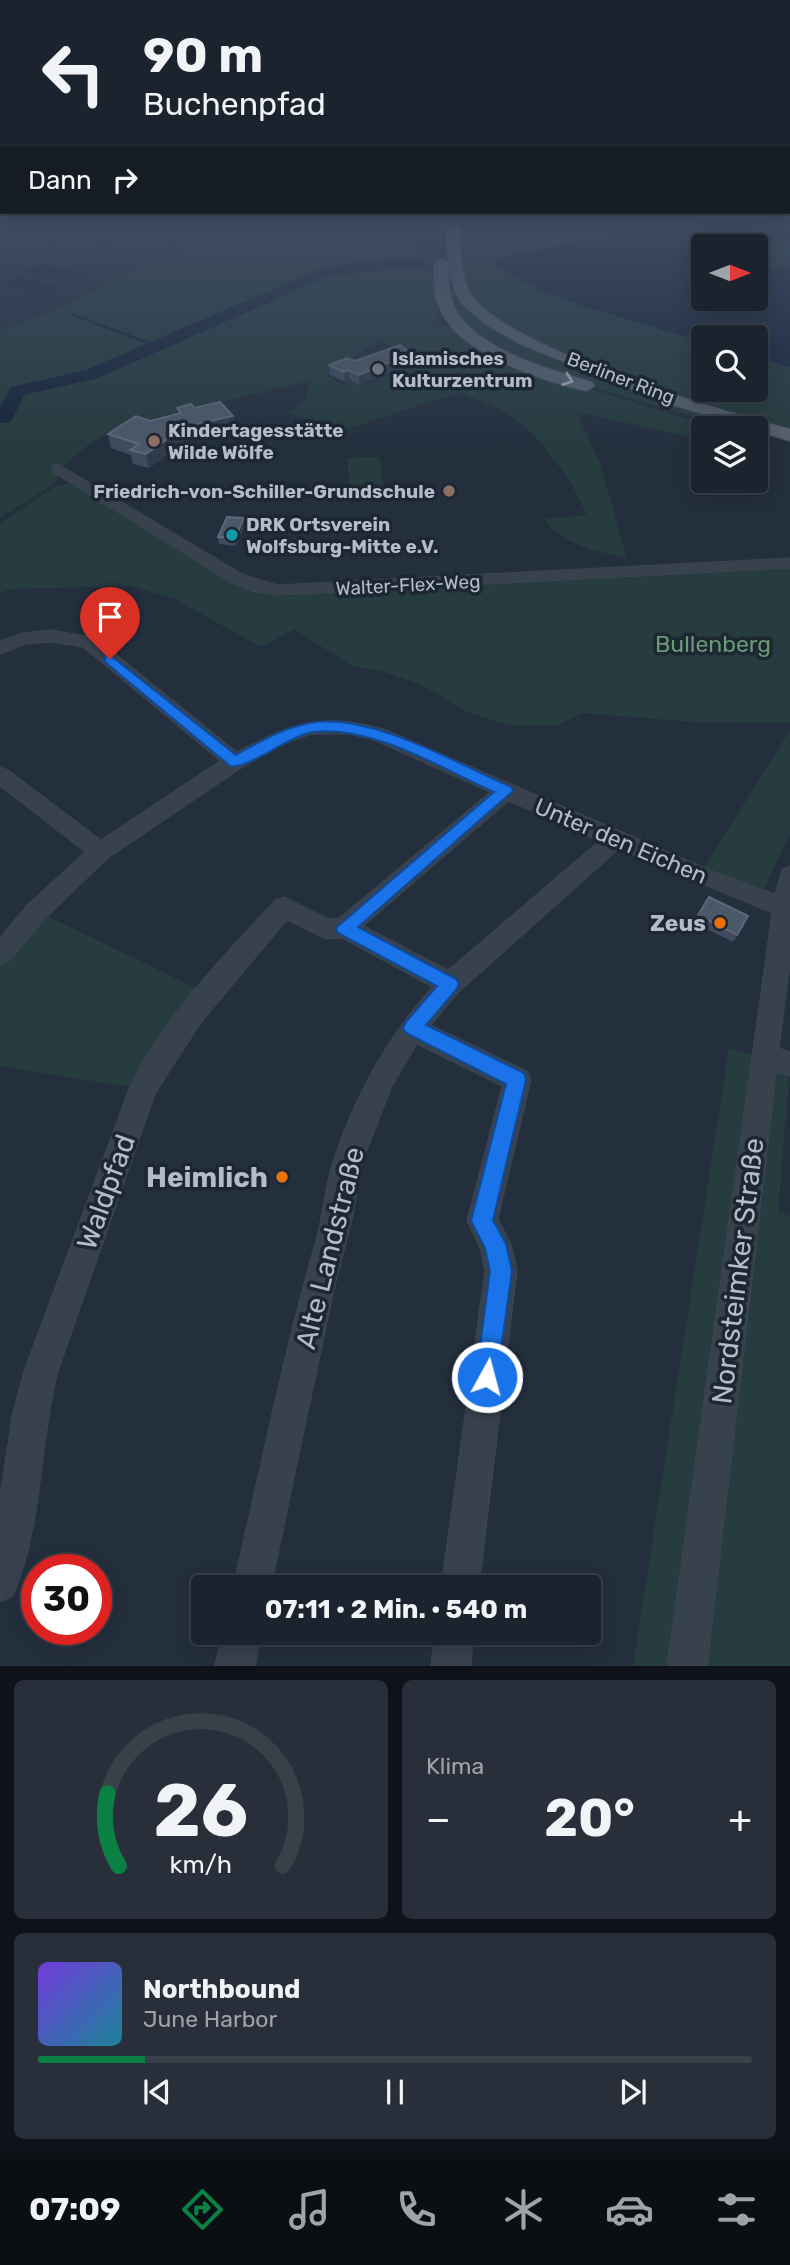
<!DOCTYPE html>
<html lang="de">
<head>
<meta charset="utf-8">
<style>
  body { margin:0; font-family:Rubik,sans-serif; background:#282f3a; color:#f1f3f6; height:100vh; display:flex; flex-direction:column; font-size:26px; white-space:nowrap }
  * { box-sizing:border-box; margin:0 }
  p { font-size:23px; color:#a0a4aa }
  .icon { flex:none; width:38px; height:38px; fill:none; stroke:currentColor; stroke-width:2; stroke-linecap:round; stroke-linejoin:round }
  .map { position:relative; height:1666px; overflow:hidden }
  .panel { display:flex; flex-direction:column; gap:14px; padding:14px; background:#0f1319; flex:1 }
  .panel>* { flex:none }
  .hud { position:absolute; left:0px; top:0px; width:791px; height:214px; box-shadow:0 4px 18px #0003,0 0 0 2px #39404a; background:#1b232e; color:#f1f3f6; overflow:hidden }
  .needle { width:46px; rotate:90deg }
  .controls { position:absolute; left:691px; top:234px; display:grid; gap:14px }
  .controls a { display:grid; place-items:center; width:77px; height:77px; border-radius:7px; background:#1b232e; box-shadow:0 4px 18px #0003,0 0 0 2px #39404a; font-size:35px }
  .speed { position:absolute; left:21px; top:1554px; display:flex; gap:14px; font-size:35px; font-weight:700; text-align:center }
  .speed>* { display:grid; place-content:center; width:91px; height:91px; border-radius:50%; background:#1b232e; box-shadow:0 4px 18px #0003,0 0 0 2px #39404a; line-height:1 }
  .speed .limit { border:10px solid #d22; background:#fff; color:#111 }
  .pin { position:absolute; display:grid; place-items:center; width:60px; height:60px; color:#fff; margin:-72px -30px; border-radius:50% 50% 50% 0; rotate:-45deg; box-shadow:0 0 7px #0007 }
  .pin .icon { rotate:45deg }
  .me { position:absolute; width:77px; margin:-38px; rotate:7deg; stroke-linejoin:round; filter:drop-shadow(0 0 5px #0008) }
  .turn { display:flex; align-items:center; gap:24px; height:147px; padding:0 28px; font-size:32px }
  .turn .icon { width:91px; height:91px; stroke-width:2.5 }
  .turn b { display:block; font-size:49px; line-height:60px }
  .then { display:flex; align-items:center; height:66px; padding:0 28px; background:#0003; gap:14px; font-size:26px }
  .big { font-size:52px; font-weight:700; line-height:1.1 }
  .panel .widget { flex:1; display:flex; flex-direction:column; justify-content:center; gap:10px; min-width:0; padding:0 24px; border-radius:10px; background:#282f3a }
  .panel .dial { align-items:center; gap:0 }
  .dial svg { height:182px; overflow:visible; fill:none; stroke:#39404a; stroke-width:7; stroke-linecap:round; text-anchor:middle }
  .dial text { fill:#f1f3f6; stroke:none }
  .song { display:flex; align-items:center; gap:21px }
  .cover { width:84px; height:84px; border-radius:10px; background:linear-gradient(135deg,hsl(260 70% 55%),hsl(190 70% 35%)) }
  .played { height:7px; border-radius:4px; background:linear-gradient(90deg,#0b8043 15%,#39404a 15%) }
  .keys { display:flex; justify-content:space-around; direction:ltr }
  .heat { display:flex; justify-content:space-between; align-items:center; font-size:38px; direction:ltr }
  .panel .tiles { flex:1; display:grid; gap:14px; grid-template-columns:1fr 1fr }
  .widget:last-child { grid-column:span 2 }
  .trip { position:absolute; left:191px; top:1575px; width:410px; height:70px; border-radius:7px; background:#1b232e; box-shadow:0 4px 18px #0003,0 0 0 2px #39404a; font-weight:700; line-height:70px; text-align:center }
  .tab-bar { display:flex; height:112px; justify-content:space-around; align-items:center; background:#0b0e12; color:#a0a4aa }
  .tab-bar .icon { width:49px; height:49px }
  .tab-bar .active { color:#0b8043 }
  .tab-bar b { font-size:32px; color:#f1f3f6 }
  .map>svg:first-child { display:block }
</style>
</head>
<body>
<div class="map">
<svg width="790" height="1667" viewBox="0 0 790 1667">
  <rect width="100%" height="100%" fill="#242f3e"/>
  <path fill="#263c3f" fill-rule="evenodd" d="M 0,213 L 412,213 L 411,249 L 418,249 L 418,258 L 425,272 L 437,272 L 436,302 L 439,313 L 434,323 L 455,328 L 562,380 L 718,429 L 704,429 L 703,440 L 576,412 L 601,466 L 627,559 C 601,551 559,545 545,519 L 586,515 C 578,485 534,429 506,413 C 492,405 476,400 461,392 L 345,430 L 289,413 L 306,398 L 310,381 L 117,427 L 91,443 L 62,467 L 55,483 L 0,518 L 0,331 L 65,307 L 159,254 L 132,244 L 101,240 L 81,247 L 55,241 L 0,245 ZM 167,214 L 179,258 L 179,259 L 176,252 L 161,253 L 162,243 L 155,215 ZM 380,339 L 415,366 L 361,386 L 351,381 L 344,384 L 327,376 L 322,379 Z
    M 459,213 L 790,215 L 790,430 C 729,413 495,344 469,292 C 457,270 460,238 459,213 ZM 704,247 L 756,247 L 756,299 L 704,299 ZM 704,338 L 756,338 L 756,390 L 704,390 Z
    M 446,257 L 449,257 L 449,272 L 457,293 L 555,356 L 790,438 L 790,442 L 756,433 L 756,429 L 739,429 C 674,410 505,370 462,323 C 446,304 447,280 446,257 Z
    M 379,457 L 384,490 L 350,491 L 347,458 Z
    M 68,483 L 78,483 L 256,590 L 790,564 L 790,723 L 693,722 L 582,713 L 558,725 L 512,726 L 467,712 L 424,686 L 382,671 L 352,666 L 294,629 L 261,647 L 175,599 L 132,586 L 10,589 L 0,593 L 0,523 L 52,488 Z
    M 790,730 L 790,834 L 763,891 L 704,868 Z
    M 37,911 L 206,993 L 143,1089 L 0,1066 L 0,955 Z
    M 729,1048 L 790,1067 L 778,1212 L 790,1216 L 790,1666 L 633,1667 Z"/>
  <path fill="#17263c" d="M 671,229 L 790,235 L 790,240 L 720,238 L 702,244 L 704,299 L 756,299 L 756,264 L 790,270 L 790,367 L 756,358 L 756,338 L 704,338 L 703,342 L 567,301 L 537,289 L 492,263 L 499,258 L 594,238 Z
    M 40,264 L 88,274 L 72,282 L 24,272 Z
    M 16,277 L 40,282 L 36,285 L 51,284 L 57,287 L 42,296 L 29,297 L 25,294 L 34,287 L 27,289 L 2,284 Z"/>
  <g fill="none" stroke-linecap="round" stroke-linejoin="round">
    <path stroke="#17263c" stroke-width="2.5" d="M 71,314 L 146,342"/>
    <path stroke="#17263c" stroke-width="3.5" d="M 142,340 L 157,346"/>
    <path fill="#17263c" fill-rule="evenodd" d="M 421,258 L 426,259 L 426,265 L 329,276 L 98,378 L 24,395 L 11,422 L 0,423 L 0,407 L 11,387 L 86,370 L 320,269 L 359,262 Z"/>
    <defs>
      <path id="minor" d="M 58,464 L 244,575 L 278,585 L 790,558 L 790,568 L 278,595 L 252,591 L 232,583 L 53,472 L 53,466 Z
        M 51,630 L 96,638 L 237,752 C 291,723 324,712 384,729 L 717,873 L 775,894 L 782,869 L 790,866 L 790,963 L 779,1048 L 790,1052 L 790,1076 L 776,1072 L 707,1667 L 667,1667 L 772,913 L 619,849 L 459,992 L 431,1025 L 527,1071 L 531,1080 L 498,1219 L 511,1244 L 517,1271 L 479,1587 L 441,1587 L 485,1271 L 480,1248 L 467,1221 L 502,1086 L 417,1044 L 392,1086 L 362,1163 L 352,1220 L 334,1289 L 271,1587 L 233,1587 C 260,1471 283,1354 316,1240 C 323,1214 325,1187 333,1162 C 354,1097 387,1037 432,987 L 342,938 L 326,939 L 287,920 L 200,1024 L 155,1094 L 58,1371 C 39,1445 43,1526 13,1596 L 0,1602 L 0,1497 L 12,1417 L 24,1371 L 129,1089 C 162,1017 223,957 275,900 L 284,897 L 329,919 L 339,918 L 490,792 L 371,739 L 349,734 L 312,734 L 286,743 L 243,767 L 108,858 L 46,918 L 9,961 L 0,964 L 0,937 L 28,904 L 85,852 L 0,786 L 0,767 L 8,770 L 101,840 L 220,761 L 83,647 L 51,642 L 26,644 L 0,654 L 0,641 L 23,633 ZM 509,801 L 599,841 L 448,970 L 364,926 Z
        M 223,1633 L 261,1633 L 255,1667 L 215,1667 Z
        M 435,1633 L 473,1633 L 471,1667 L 431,1667 Z"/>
      <path id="major" d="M 446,213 L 460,213 C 461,238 457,275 473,297 C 515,351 719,410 790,429 L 790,441 L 663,402 L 520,344 L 485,324 L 462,304 L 455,292 L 448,266 C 449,281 449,300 458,314 C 483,351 551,370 592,382 L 595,386 L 586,391 C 543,381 461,355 441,311 C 433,296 434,279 434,263 L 441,259 L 448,263 Z"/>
    </defs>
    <use href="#minor" stroke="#414a57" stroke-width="1"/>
    <use href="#major" stroke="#414a57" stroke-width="2"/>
    <use href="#minor" fill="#38414e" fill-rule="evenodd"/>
    <use href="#major" fill="#56606e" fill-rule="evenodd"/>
  </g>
  <path fill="#3f4b5c" d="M 411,353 L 411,363 L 359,385 L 350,380 L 345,382 L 330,375 L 329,365 Z
    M 177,408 L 194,408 L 233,416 L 235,429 L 187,441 L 149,468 L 133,464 L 131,455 L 111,448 L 108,434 L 150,421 L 178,414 Z
    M 244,518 L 245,525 L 236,546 L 219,544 L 218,537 Z
    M 698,915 L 745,924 L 733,942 L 695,923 Z"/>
  <path fill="#2f3b4b" d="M 411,353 L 411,363 L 359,385 L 359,375 Z
    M 349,370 L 350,380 L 345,382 L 344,372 Z
    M 233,416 L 235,429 L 187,441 L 149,468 L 146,454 L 184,427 Z
    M 244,518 L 245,525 L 236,546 L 235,538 Z"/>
  <path fill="#4b5868" stroke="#5c6777" stroke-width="2" d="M 400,345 L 411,353 L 359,375 L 349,370 L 344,372 L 329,365 L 347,358 L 355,361 Z
    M 220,402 L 233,416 L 184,427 L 146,454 L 130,450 L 139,444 L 108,434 L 136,416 L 150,421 L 181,413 L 177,408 L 191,404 L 194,408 Z
    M 227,517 L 244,518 L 235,538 L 218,537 Z
    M 709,897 L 748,916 L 737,935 L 698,915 Z"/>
  <defs><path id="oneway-chevron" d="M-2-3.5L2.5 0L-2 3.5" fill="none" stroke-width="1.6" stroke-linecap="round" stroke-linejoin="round" transform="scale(1.75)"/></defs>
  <use stroke="#a1aab7" href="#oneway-chevron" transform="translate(568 380) rotate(20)"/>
  <linearGradient id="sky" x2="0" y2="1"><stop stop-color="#141a22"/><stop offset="0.48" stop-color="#3f4d63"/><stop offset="1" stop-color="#3f4d63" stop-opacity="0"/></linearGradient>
  <rect width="790" height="447" fill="url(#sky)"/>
  <path fill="#1a73e8" stroke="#114b97" stroke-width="2" d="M 110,655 L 236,755 C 259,742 283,728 310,723 C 369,712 456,763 511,787 L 513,791 L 358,927 L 456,979 L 459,984 L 456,990 L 426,1025 L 524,1073 L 526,1080 L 493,1220 L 506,1244 L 512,1271 L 496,1385 L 487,1388 L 479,1385 L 476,1377 L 490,1271 L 485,1248 L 471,1221 L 506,1084 L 406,1033 L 403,1028 L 406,1022 L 437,986 L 338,933 L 336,928 L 494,792 C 441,768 372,725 313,732 C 290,735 247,770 230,766 L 105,662 L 105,656 Z"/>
  <circle fill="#6b7280" stroke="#1d2633" stroke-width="2.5" cx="378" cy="369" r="7"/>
  <g fill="#8d6e63" stroke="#1d2633" stroke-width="2.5">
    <circle cx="154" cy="441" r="7"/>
    <circle cx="449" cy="491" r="7"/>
  </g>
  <circle fill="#0f9aa8" stroke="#1d2633" stroke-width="2.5" cx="232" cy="535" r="7"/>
  <g fill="#e8710a" stroke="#1d2633" stroke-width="2.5">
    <circle cx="720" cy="923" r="7"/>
    <circle cx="282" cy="1177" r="7"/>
  </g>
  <g text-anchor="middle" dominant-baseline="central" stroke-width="7" stroke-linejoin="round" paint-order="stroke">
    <g font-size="19" font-weight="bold" fill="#b4bcc9" stroke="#1d2633" text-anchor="start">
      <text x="392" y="358">Islamisches<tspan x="392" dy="22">Kulturzentrum</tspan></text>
      <text x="168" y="430">Kindertagesstätte<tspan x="168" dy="22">Wilde Wölfe</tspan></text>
      <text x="435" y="491" text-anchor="end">Friedrich-von-Schiller-Grundschule</text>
      <text x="246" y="524">DRK Ortsverein<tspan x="246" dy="22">Wolfsburg-Mitte e.V.</tspan></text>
    </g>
    <g font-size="19" fill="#b4bcc9" stroke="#1d2633">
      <text transform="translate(621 378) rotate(21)">Berliner Ring</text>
      <text transform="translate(408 585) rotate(-3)">Walter-Flex-Weg</text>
    </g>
    <g font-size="23" fill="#6b9a76" stroke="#1d2633">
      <text x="713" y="644">Bullenberg</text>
    </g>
    <g font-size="23" fill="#b4bcc9" stroke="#1d2633">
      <text transform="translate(621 841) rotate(23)">Unter den Eichen</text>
    </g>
    <g font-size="23" font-weight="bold" fill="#b4bcc9" stroke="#1d2633" text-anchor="end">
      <text x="706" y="923">Zeus</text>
    </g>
    <g font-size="28" font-weight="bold" fill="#b4bcc9" stroke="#1d2633" text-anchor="end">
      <text x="268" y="1177">Heimlich</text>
    </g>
    <g font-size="28" fill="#b4bcc9" stroke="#1d2633">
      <text transform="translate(106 1192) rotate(-70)">Waldpfad</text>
      <text transform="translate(330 1248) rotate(-76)">Alte Landstraße</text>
      <text transform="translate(738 1271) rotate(-83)">Nordsteimker Straße</text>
    </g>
  </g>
</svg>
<div class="controls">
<a><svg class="needle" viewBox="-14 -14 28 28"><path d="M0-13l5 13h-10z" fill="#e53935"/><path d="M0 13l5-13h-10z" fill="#a0a4aa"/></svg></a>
<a><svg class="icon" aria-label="search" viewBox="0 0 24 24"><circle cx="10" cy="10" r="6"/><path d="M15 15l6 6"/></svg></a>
<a><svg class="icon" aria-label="layers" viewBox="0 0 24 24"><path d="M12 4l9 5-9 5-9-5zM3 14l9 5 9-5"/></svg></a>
</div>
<div class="speed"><div class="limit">30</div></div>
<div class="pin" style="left:110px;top:659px;background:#d93025"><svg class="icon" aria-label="arrive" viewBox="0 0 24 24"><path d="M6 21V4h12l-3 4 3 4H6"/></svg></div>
<svg class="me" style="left:487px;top:1377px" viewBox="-20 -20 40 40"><circle r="17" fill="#1a73e8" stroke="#fff" stroke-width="3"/><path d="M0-11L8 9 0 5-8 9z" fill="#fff"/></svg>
<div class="trip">07:11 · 2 Min. · 540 m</div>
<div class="hud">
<div class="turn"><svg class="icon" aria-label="left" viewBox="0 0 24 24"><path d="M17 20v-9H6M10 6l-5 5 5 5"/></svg><div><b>90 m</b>Buchenpfad</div></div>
<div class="then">Dann<svg class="icon" aria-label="right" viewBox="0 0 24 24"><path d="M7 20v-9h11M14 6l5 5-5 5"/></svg></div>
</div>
</div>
<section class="panel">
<div class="tiles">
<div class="widget dial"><svg viewBox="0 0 100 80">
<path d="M14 69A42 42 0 1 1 86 69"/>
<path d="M14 69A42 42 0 0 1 9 37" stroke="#0b8043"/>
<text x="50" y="56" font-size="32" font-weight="700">26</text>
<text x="50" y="72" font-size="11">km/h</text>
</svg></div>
<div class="widget"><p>Klima</p>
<div class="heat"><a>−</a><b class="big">20°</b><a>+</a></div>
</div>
<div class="widget">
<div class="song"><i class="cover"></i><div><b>Northbound</b><p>June Harbor</p></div></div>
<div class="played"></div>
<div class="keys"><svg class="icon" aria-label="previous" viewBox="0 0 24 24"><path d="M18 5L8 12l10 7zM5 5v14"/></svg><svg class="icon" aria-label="pause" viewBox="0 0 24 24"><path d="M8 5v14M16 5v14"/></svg><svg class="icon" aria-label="next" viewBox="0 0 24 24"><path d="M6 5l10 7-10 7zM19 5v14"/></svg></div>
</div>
</div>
</section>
<nav class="tab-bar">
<b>07:09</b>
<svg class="icon active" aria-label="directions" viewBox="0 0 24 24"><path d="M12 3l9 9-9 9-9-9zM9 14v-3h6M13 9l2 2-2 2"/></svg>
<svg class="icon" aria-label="music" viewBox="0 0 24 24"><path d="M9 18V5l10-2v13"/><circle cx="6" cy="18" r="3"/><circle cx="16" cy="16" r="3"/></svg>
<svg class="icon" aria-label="phone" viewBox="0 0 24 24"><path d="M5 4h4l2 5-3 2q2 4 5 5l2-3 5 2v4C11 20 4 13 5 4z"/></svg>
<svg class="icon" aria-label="climate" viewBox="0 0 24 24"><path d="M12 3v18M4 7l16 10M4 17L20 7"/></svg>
<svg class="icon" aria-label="car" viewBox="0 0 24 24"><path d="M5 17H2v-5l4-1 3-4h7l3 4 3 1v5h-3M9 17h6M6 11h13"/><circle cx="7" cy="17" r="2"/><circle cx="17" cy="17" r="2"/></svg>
<svg class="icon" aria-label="filters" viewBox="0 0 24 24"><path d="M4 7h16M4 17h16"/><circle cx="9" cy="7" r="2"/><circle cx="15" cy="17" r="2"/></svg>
</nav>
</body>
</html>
